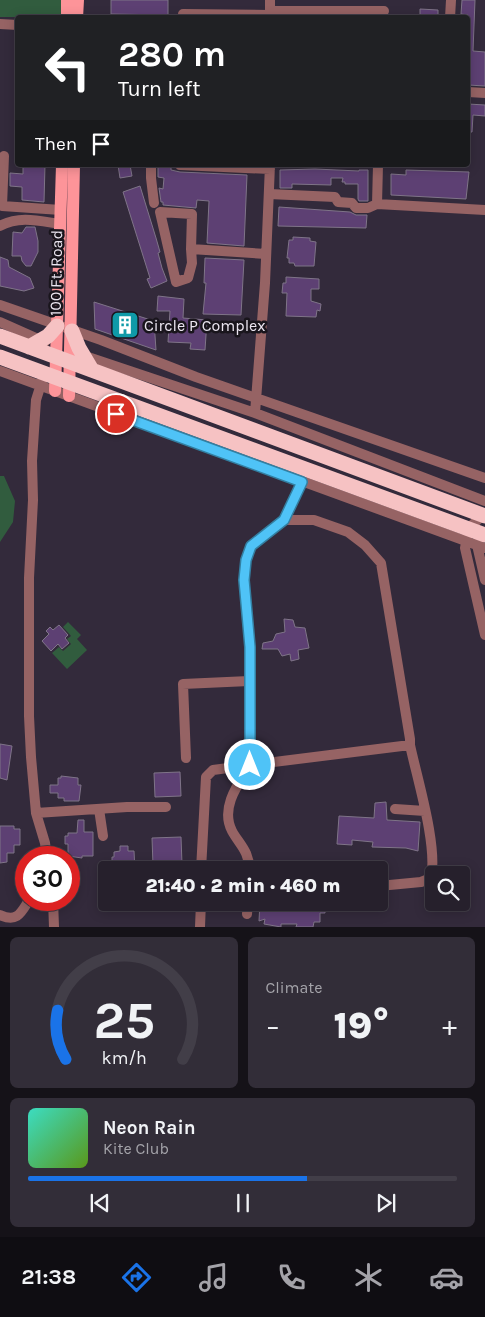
<!DOCTYPE html>
<html lang="en">
<head>
<meta charset="utf-8">
<style>
  body { margin:0; font-family:Karla,sans-serif; background:#322d38; color:#f1f3f6; height:100vh; display:flex; flex-direction:column; font-size:19px; white-space:nowrap }
  * { box-sizing:border-box; margin:0 }
  p { font-size:16px; color:#a4a3a9 }
  .icon { flex:none; width:28px; height:28px; fill:none; stroke:currentColor; stroke-width:2; stroke-linecap:round; stroke-linejoin:round }
  .map { position:relative; height:927px; overflow:hidden }
  .details { display:flex; flex-direction:column; gap:10px; padding:10px; background:#151218; flex:1 }
  .details>* { flex:none }
  .top-card { position:absolute; left:15px; top:15px; width:455px; height:152px; border-radius:5px; box-shadow:0 2px 12px #0003,0 0 0 1px #423e48; background:#202124; color:#fff; overflow:hidden }
  .controls { position:absolute; left:425px; top:866px; display:grid; gap:10px }
  .controls a { display:grid; place-items:center; width:45px; height:45px; border-radius:5px; background:#26202c; box-shadow:0 2px 12px #0003,0 0 0 1px #423e48; font-size:25px }
  .speed { position:absolute; left:15px; top:846px; display:flex; gap:10px; font-size:25px; font-weight:700; text-align:center }
  .speed>* { display:grid; place-content:center; width:65px; height:65px; border-radius:50%; background:#26202c; box-shadow:0 2px 12px #0003,0 0 0 1px #423e48; line-height:1 }
  .speed .limit { border:8px solid #d22; background:#fff; color:#111 }
  .pin { position:absolute; display:grid; place-items:center; width:42px; height:42px; color:#fff; margin:-21px; border:2px solid #fff; border-radius:50%; box-shadow:0 1px 5px #0007 }
  .me { position:absolute; width:55px; margin:-28px; rotate:0deg; stroke-linejoin:round; filter:drop-shadow(0 0 4px #0008) }
  .turn { display:flex; align-items:center; gap:18px; height:105px; padding:0 20px; font-size:22px }
  .turn .icon { width:65px; height:65px; stroke-width:2.5 }
  .turn b { display:block; font-size:35px; line-height:42px }
  .then { display:flex; align-items:center; height:48px; padding:0 20px; background:#0003; gap:10px; font-size:19px }
  .big { font-size:38px; font-weight:800; line-height:1.1 }
  .details .widget { flex:1; display:flex; flex-direction:column; justify-content:center; gap:8px; min-width:0; padding:0 18px; border-radius:8px; background:#322d38 }
  .details .dial { align-items:center; gap:0 }
  .dial svg { height:130px; overflow:visible; fill:none; stroke:#423e48; stroke-width:7; stroke-linecap:round; text-anchor:middle }
  .dial text { fill:#f1f3f6; stroke:none }
  .song { display:flex; align-items:center; gap:15px }
  .cover { width:60px; height:60px; border-radius:8px; background:linear-gradient(135deg,hsl(170 70% 55%),hsl(90 70% 35%)) }
  .played { height:5px; border-radius:2px; background:linear-gradient(90deg,#1a73e8 65%,#423e48 65%) }
  .keys { display:flex; justify-content:space-around; direction:ltr }
  .heat { display:flex; justify-content:space-between; align-items:center; font-size:28px; direction:ltr }
  .details .tiles { flex:1; display:grid; gap:10px; grid-template-columns:1fr 1fr }
  .widget:last-child { grid-column:span 2 }
  .trip { position:absolute; left:98px; top:861px; width:290px; height:50px; border-radius:5px; background:#26202c; box-shadow:0 2px 12px #0003,0 0 0 1px #423e48; font-weight:800; line-height:50px; text-align:center }
  .tabs { display:flex; height:80px; justify-content:space-around; align-items:center; background:#0f0d12; color:#a4a3a9 }
  .tabs .icon { width:35px; height:35px }
  .tabs .selected { color:#1a73e8 }
  .tabs b { font-size:22px; color:#f1f3f6 }
  .map>svg:first-child { display:block }
</style>
</head>
<body>
<div class="map">
<svg width="485" height="927" viewBox="0 0 485 927">
  <rect width="100%" height="100%" fill="#332a3b"/>
  <path fill="#315c3e" d="M 0,0 L 63,0 L 62,17 L 0,17 Z
    M 0,476 L 4,476 L 15,501 L 13,522 L 0,542 Z
    M 68,622 L 81,635 L 77,639 L 87,650 L 67,669 L 52,653 L 59,647 L 63,651 L 71,644 L 67,639 L 71,636 L 63,627 Z"/>
  <path fill="#5d4073" stroke="#7f7488" d="M 111,0 L 168,0 L 168,15 L 111,14 Z
    M 462,0 L 475,0 L 473,51 L 485,52 L 485,86 L 468,85 L 468,15 L 461,14 Z
    M 420,9 L 438,10 L 438,18 L 420,18 Z
    M 468,104 L 485,105 L 485,116 L 473,115 L 472,132 L 468,132 Z
    M 23,165 L 45,165 L 44,202 L 22,200 L 22,187 L 10,186 L 10,173 L 23,174 Z
    M 118,165 L 130,165 L 132,176 L 120,178 Z
    M 158,165 L 171,165 L 171,170 L 180,172 L 247,175 L 244,246 L 207,243 L 209,201 L 197,200 L 196,208 L 163,205 L 163,202 L 161,202 L 159,188 L 163,189 L 164,178 L 158,177 Z
    M 315,169 L 359,171 L 359,170 L 368,170 L 368,201 L 359,201 L 358,199 L 358,184 L 345,184 L 345,182 L 342,182 L 343,178 L 331,178 L 331,185 L 292,184 L 292,188 L 280,188 L 280,170 Z
    M 406,170 L 469,172 L 466,199 L 391,195 L 391,174 L 406,175 Z
    M 140,186 L 156,238 L 160,252 L 158,253 L 162,268 L 167,281 L 151,288 L 147,279 L 150,278 L 123,192 Z
    M 279,207 L 350,212 L 356,215 L 367,215 L 366,228 L 278,226 Z
    M 26,227 L 35,227 L 38,241 L 38,252 L 31,266 L 26,266 L 22,261 L 21,256 L 12,256 L 13,232 L 22,233 Z
    M 293,237 L 310,238 L 310,241 L 316,242 L 314,266 L 295,266 L 294,263 L 289,263 L 289,258 L 287,258 L 289,240 L 293,240 Z
    M 0,257 L 8,260 L 9,267 L 30,278 L 34,288 L 24,291 L 0,286 Z
    M 205,258 L 244,260 L 241,315 L 203,314 L 206,283 L 204,283 Z
    M 286,277 L 319,279 L 319,289 L 311,289 L 311,301 L 321,304 L 320,311 L 317,310 L 316,317 L 286,316 L 287,293 L 282,293 L 283,283 L 286,283 Z
    M 158,296 L 184,299 L 183,318 L 207,320 L 205,350 L 190,349 L 191,343 L 168,342 L 170,311 L 157,311 Z
    M 94,302 L 154,321 L 156,350 L 95,329 Z
    M 284,619 L 293,620 L 295,627 L 305,628 L 309,648 L 298,650 L 299,659 L 291,661 L 290,654 L 282,656 L 278,649 L 262,649 L 263,643 L 273,641 L 276,634 L 285,632 Z
    M 59,625 L 68,635 L 65,638 L 69,643 L 62,649 L 58,644 L 51,651 L 42,641 L 49,634 L 46,631 L 50,627 L 53,630 Z
    M 0,744 L 12,746 L 7,780 L 0,778 Z
    M 180,772 L 181,796 L 155,797 L 154,773 Z
    M 61,776 L 78,778 L 78,785 L 81,785 L 79,801 L 64,801 L 64,798 L 58,798 L 58,793 L 50,793 L 50,785 L 58,785 L 58,778 L 61,778 Z
    M 386,802 L 387,820 L 420,822 L 418,851 L 406,848 L 372,847 L 373,842 L 352,840 L 352,845 L 337,844 L 339,816 L 374,818 L 375,803 Z
    M 78,820 L 84,820 L 84,832 L 93,832 L 93,856 L 82,856 L 82,858 L 68,856 L 68,844 L 65,844 L 65,836 L 68,836 L 68,833 L 77,833 Z
    M 0,826 L 14,826 L 14,829 L 20,829 L 20,845 L 14,845 L 14,853 L 7,853 L 7,862 L 0,863 Z
    M 181,837 L 182,864 L 153,865 L 152,838 Z
    M 120,846 L 128,846 L 128,851 L 134,851 L 135,870 L 112,870 L 112,857 L 114,857 L 114,852 L 120,851 Z
    M 260,902 L 320,902 L 319,905 L 325,906 L 325,913 L 320,913 L 320,922 L 314,922 L 313,927 L 296,927 L 297,924 L 281,924 L 281,927 L 264,924 L 265,919 L 259,921 Z"/>
  <g fill="none" stroke-linecap="round" stroke-linejoin="round">
    <path stroke="#966364" stroke-width="10" d="M 270,11 L 384,11
      M 270,17 L 270,0
      M 183,18 L 183,14 L 270,15
      M 450,18 L 451,0
      M 0,24 L 18,25
      M 468,92 L 485,93
      M 4,156 L 2,206 L 61,210
      M 151,165 L 151,178 L 154,203
      M 180,165 L 270,169
      M 378,165 L 377,204 L 485,210
      M 269,194 L 335,197 L 338,202 L 352,203 L 356,208 L 368,208 L 377,204
      M 160,212 L 192,214 L 191,249 L 192,263 L 188,278 L 176,282 Z
      M 0,226 C 19,215 40,221 60,224
      M 191,249 L 266,254
      M 0,305 L 101,340 L 196,377 L 485,478
      M 0,322 L 45,342
      M 82,355 L 255,413 L 485,501
      M 0,371 L 485,548
      M 42,381 L 36,400 L 32,461 L 33,500 L 29,578 L 29,716 L 31,757 L 36,813 L 45,843 L 47,858
      M 255,413 L 265,283 L 270,165
      M 300,476 L 302,482 L 284,520 L 251,546 L 246,560 L 244,580 L 250,647 L 250,765 L 410,745
      M 485,513 L 469,528 L 465,548 L 485,635
      M 284,520 L 314,520 L 348,532 L 365,545 L 381,563 L 410,739 L 410,745 C 417,778 438,846 431,878 L 421,882 L 379,886
      M 478,541 L 477,545 L 485,580
      M 186,758 L 183,684 L 249,681
      M 99,809 L 103,836
      M 395,809 L 425,811
      M 36,813 L 127,807 L 166,807
      M 201,870 L 206,777 L 213,770 L 250,765
      M 249,870 C 250,852 239,844 232,831 C 220,808 238,784 250,765
      M 53,900 L 54,927
      M 247,914 L 248,902
      M 0,915 C 17,923 21,913 29,900
      M 200,927 L 201,902"/>
    <path stroke="#fd9499" stroke-width="12" d="M 67,18 L 67,0
      M 77,18 L 78,0
      M 55,391 L 62,165
      M 69,396 L 74,165"/>
    <path stroke="#f6c2c3" stroke-width="15" d="M 72,331 L 79,348 L 92,370
      M 0,336 L 485,516
      M 29,347 L 48,336 L 57,326
      M 0,357 L 485,535"/>
  </g>
  <g fill="none" stroke-linecap="round" stroke-linejoin="round">
    <defs>
      <path id="route" d="M 116,414 L 302,482 L 284,520 L 251,546 L 246,560 L 244,580 L 250,647 L 250,765"/>
    </defs>
    <use href="#route" stroke="#337fa1" stroke-width="12"/>
    <use href="#route" stroke="#4fc3f7" stroke-width="9"/>
  </g>
  <defs>
    <symbol id="building-square" viewBox="-11 -11 22 22"><rect x="-9" y="-9" width="18" height="18" rx="4" fill="#0f9aa8" stroke="#19151c"/><path d="M-4-6H4V6H1V3H-1V6H-4ZM-2.5-4.3h1.7v1.8h-1.7ZM.8-4.3h1.7v1.8H.8ZM-2.5-1h1.7V.8h-1.7ZM.8-1h1.7V.8H.8Z" fill="#fff"/></symbol>
  </defs>
  <g fill-rule="evenodd">
    <use href="#building-square" x="109" y="309" width="32" height="32"/>
  </g>
  <g text-anchor="middle" dominant-baseline="central" stroke-width="5" stroke-linejoin="round" paint-order="stroke">
    <g font-size="16" fill="#ebe5f0" stroke="#19151c">
      <text transform="translate(56 273) rotate(-89)">100 Ft. Road</text>
    </g>
    <g font-size="16" fill="#ebe5f0" stroke="#19151c" text-anchor="start">
      <text x="144" y="325">Circle P Complex</text>
    </g>
  </g>
</svg>
<div class="controls">
<a><svg class="icon" aria-label="search" viewBox="0 0 24 24"><circle cx="10" cy="10" r="6"/><path d="M15 15l6 6"/></svg></a>
</div>
<div class="speed"><div class="limit">30</div></div>
<div class="pin" style="left:116px;top:414px;background:#d93025"><svg class="icon" aria-label="arrive" viewBox="0 0 24 24"><path d="M6 21V4h12l-3 4 3 4H6"/></svg></div>
<svg class="me" style="left:250px;top:765px" viewBox="-20 -20 40 40"><circle r="17" fill="#4fc3f7" stroke="#fff" stroke-width="3"/><path d="M0-11L8 9 0 5-8 9z" fill="#fff"/></svg>
<div class="trip">21:40 · 2 min · 460 m</div>
<div class="top-card">
<div class="turn"><svg class="icon" aria-label="left" viewBox="0 0 24 24"><path d="M17 20v-9H6M10 6l-5 5 5 5"/></svg><div><b>280 m</b>Turn left</div></div>
<div class="then">Then<svg class="icon" aria-label="arrive" viewBox="0 0 24 24"><path d="M6 21V4h12l-3 4 3 4H6"/></svg></div>
</div>
</div>
<section class="details">
<div class="tiles">
<div class="widget dial"><svg viewBox="0 0 100 80">
<path d="M14 69A42 42 0 1 1 86 69"/>
<path d="M14 69A42 42 0 0 1 9 39" stroke="#1a73e8"/>
<text x="50" y="56" font-size="32" font-weight="700">25</text>
<text x="50" y="72" font-size="11">km/h</text>
</svg></div>
<div class="widget"><p>Climate</p>
<div class="heat"><a>−</a><b class="big">19°</b><a>+</a></div>
</div>
<div class="widget">
<div class="song"><i class="cover"></i><div><b>Neon Rain</b><p>Kite Club</p></div></div>
<div class="played"></div>
<div class="keys"><svg class="icon" aria-label="previous" viewBox="0 0 24 24"><path d="M18 5L8 12l10 7zM5 5v14"/></svg><svg class="icon" aria-label="pause" viewBox="0 0 24 24"><path d="M8 5v14M16 5v14"/></svg><svg class="icon" aria-label="next" viewBox="0 0 24 24"><path d="M6 5l10 7-10 7zM19 5v14"/></svg></div>
</div>
</div>
</section>
<nav class="tabs">
<b>21:38</b>
<svg class="icon selected" aria-label="directions" viewBox="0 0 24 24"><path d="M12 3l9 9-9 9-9-9zM9 14v-3h6M13 9l2 2-2 2"/></svg>
<svg class="icon" aria-label="music" viewBox="0 0 24 24"><path d="M9 18V5l10-2v13"/><circle cx="6" cy="18" r="3"/><circle cx="16" cy="16" r="3"/></svg>
<svg class="icon" aria-label="phone" viewBox="0 0 24 24"><path d="M5 4h4l2 5-3 2q2 4 5 5l2-3 5 2v4C11 20 4 13 5 4z"/></svg>
<svg class="icon" aria-label="climate" viewBox="0 0 24 24"><path d="M12 3v18M4 7l16 10M4 17L20 7"/></svg>
<svg class="icon" aria-label="car" viewBox="0 0 24 24"><path d="M5 17H2v-5l4-1 3-4h7l3 4 3 1v5h-3M9 17h6M6 11h13"/><circle cx="7" cy="17" r="2"/><circle cx="17" cy="17" r="2"/></svg>
</nav>
</body>
</html>
